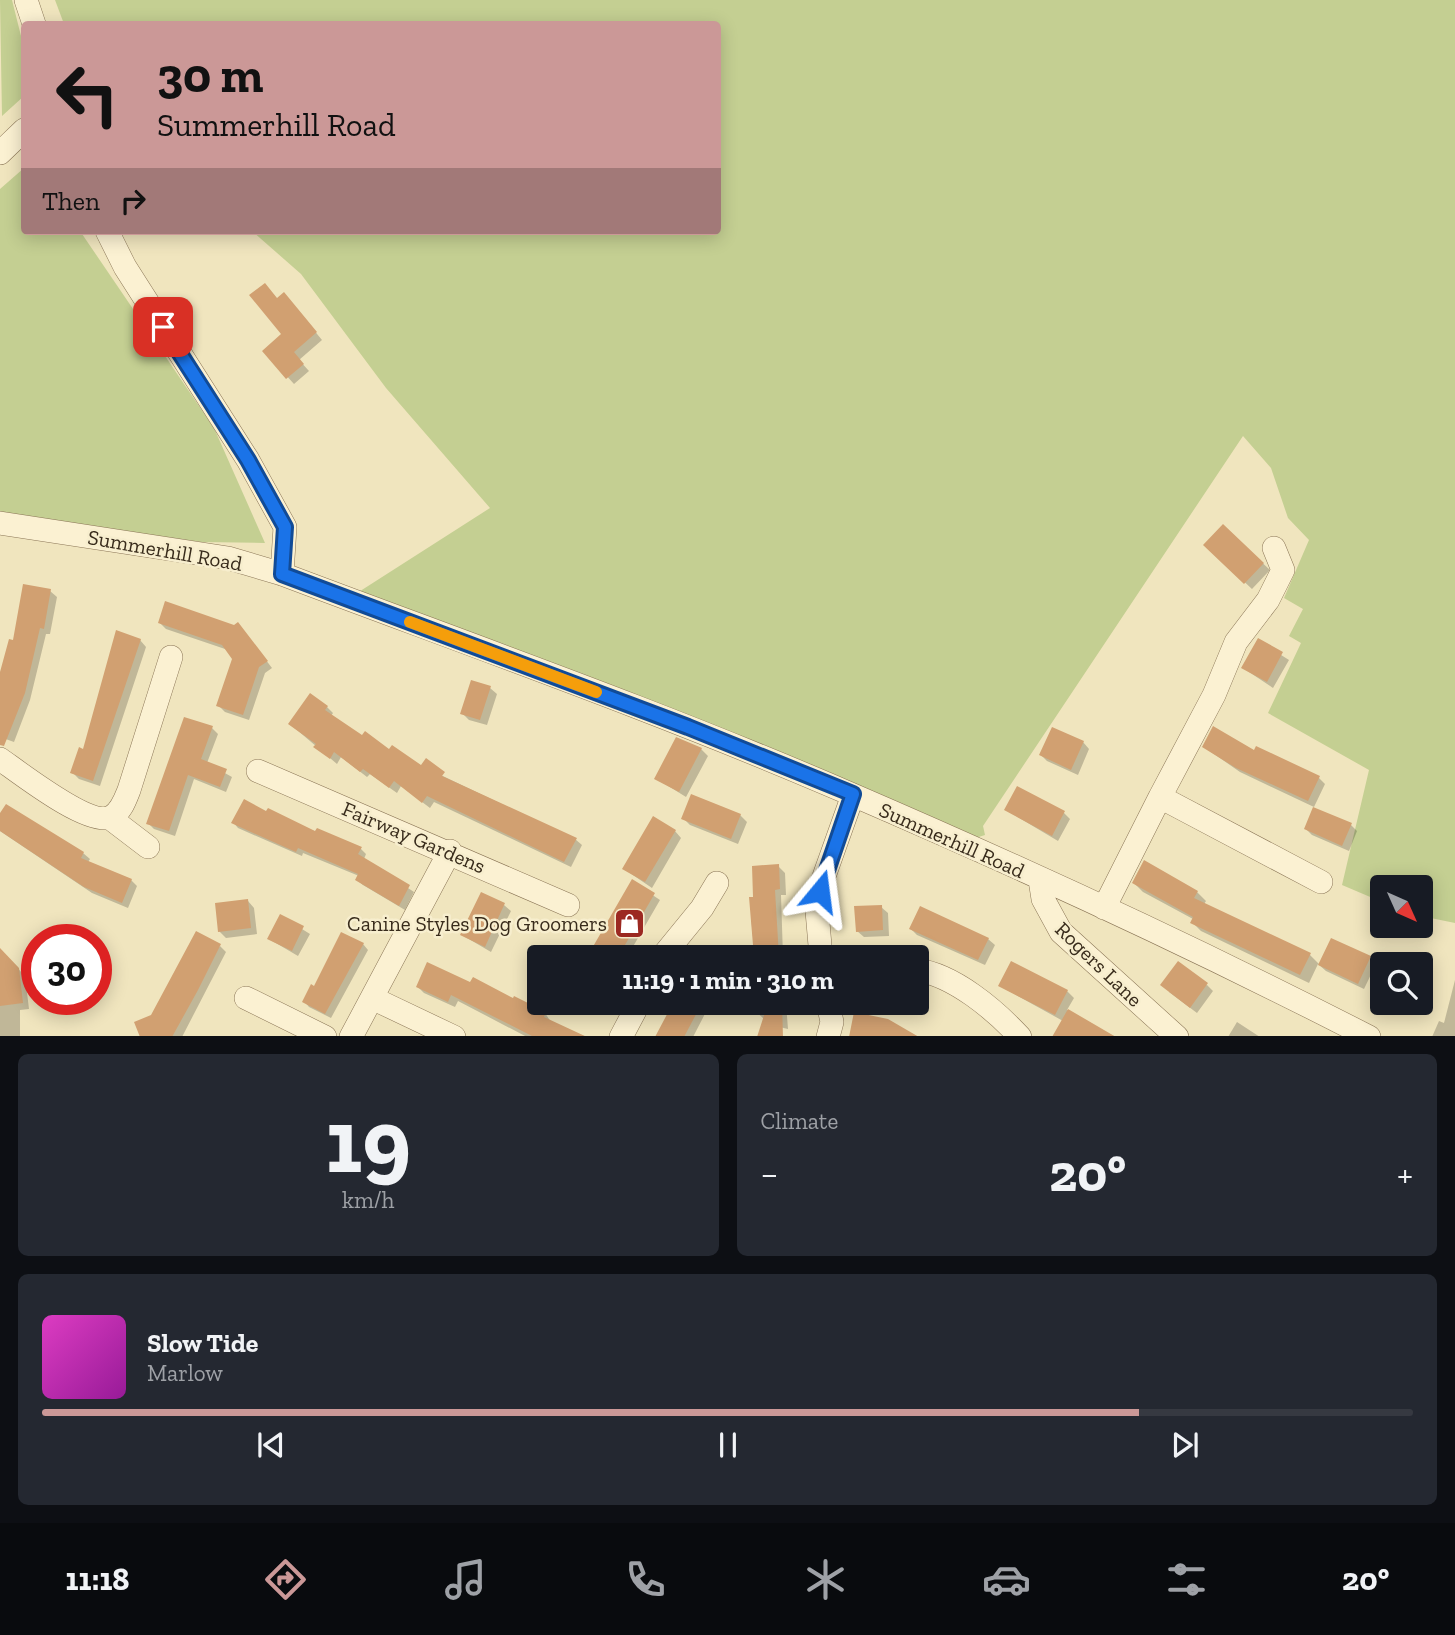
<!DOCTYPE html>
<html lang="en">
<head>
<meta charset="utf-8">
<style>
  body { margin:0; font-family:"Zilla Slab",serif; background:#242831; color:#f1f3f6; height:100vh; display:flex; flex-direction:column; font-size:26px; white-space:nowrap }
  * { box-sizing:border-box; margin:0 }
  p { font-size:23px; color:#9ea1a6 }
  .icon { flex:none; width:38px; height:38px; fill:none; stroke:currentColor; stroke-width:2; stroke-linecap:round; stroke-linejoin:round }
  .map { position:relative; height:1036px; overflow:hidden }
  .panel { display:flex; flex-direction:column; gap:18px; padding:18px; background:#0d0f14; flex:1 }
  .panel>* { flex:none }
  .guide { position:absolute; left:21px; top:21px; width:700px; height:214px; border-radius:7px; box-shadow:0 4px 18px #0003; background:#cb9897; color:#111; overflow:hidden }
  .needle { width:46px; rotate:135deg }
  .controls { position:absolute; left:1370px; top:875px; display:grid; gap:14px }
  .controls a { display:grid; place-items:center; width:63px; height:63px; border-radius:7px; background:#171b24; box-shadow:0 4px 18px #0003; font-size:35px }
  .speed { position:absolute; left:21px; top:924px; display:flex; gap:14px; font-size:35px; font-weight:700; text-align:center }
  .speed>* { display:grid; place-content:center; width:91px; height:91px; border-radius:50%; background:#171b24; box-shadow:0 4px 18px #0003; line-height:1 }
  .speed .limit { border:10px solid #d22; background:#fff; color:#111 }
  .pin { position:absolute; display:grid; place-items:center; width:60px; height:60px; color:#fff; margin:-30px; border-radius:14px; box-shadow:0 4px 10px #0006 }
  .me { position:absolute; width:77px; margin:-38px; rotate:16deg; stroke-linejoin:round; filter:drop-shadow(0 0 5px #0008) }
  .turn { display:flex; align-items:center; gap:24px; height:147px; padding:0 21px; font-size:32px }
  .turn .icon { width:91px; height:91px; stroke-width:2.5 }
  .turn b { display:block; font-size:49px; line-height:60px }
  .then { display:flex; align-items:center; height:66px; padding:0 21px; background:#0003; gap:14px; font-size:26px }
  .big { font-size:52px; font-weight:800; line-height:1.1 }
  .panel .widget { flex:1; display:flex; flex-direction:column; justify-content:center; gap:10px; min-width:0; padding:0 24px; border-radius:10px; background:#242831 }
  .panel .dial { align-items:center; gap:0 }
  .dial b { font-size:91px; line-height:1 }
  .song { display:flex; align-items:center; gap:21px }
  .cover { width:84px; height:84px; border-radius:10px; background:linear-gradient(135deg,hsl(310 70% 55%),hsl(300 70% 35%)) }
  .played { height:7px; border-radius:4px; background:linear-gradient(90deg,#cb9897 80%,#363941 80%) }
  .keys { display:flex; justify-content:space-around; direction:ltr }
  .heat { display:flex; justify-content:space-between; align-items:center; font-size:38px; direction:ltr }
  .panel .tiles { flex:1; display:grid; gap:18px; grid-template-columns:1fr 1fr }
  .widget:last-child { grid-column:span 2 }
  .trip { position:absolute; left:527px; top:945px; width:402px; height:70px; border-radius:7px; background:#171b24; box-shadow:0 4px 18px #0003; font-weight:800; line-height:70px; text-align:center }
  .tabs { display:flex; height:112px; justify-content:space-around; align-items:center; background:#090b0e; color:#9ea1a6 }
  .tabs .icon { width:49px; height:49px }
  .tabs .selected { color:#cb9897 }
  .tabs b { font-size:32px; color:#f1f3f6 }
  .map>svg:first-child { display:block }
</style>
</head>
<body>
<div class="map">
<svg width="1455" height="1037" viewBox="0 0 1455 1037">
  <rect width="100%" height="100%" fill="#f0e5be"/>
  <path fill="#c4cf92" d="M 0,0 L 12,0 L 24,48 L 24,96 L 2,116 Z
    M 55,0 L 1455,0 L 1455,923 L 1421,916 L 1421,887 L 1382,887 L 1382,902 L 1342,885 L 1369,770 L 1268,713 L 1301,643 L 1289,636 L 1303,609 L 1284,598 L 1309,540 L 1288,518 L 1271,468 L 1243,436 L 983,826 L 985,835 L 969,840 L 354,595 L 490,508 L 386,388 L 301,274 L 252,231 L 718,231 L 718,24 L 64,24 Z
    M 24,168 L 24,231 L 80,231 L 214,428 L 265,543 L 201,542 L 0,514 L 0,189 Z"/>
  <path fill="#0003" d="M 277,300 L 290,301 L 322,340 L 299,360 L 309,371 L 294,384 L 264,351 L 284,334 Z
    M 1223,526 L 1270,570 L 1252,589 L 1205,545 Z
    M 50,591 L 57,597 L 50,634 L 46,634 L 30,700 L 14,742 L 0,737 L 0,679 L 14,642 Z
    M 160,623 L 243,630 L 272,668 L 265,673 L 249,720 L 225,712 L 218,705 L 234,659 L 228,650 L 166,629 Z
    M 140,640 L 146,647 L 100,786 L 79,779 L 72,772 Z
    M 1259,641 L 1289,660 L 1273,688 L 1243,668 Z
    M 473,682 L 490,688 L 497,694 L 487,725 L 469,720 L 462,713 Z
    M 327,707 L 333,713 L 331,716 L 363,738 L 575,839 L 582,845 L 571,867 L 434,802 L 430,808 L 401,786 L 397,793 L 370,774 L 367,777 L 341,757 L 337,764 L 290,724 Z
    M 212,728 L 218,734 L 207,763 L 232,777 L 226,792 L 194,779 L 175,836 L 154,829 L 148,823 Z
    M 1083,742 L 1089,749 L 1078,775 L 1047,761 L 1041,755 Z
    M 1204,747 L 1255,753 L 1319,778 L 1325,784 L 1314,807 L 1240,772 Z
    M 701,749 L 708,756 L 686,797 L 657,779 Z
    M 1006,810 L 1064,813 L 1070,819 L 1058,841 Z
    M 267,813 L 361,849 L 366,854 L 364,859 L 414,892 L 405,910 L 363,885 L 357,880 L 359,876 L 303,853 L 302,856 L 238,828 L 233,822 Z
    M 740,815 L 747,822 L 738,844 L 690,825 L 683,818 Z
    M 0,816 L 83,853 L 90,859 L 88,862 L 131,880 L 137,886 L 128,908 L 92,893 L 0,831 Z
    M 1351,825 L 1357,831 L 1349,851 L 1312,835 L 1306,829 Z
    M 675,831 L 681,838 L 652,888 L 624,869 Z
    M 1144,863 L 1197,892 L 1206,901 L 1204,904 L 1310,955 L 1320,965 L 1370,958 L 1376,964 L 1364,989 L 1326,971 L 1318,964 L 1309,983 L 1201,931 L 1192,922 L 1193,919 L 1143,892 L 1134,883 Z
    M 778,866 L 785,873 L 786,895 L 781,895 L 783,957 L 755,957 L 751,917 L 755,898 Z
    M 633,882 L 660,900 L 627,957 L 589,957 Z
    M 248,901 L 254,908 L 257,934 L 226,938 L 219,931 Z
    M 504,905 L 511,911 L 491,952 L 462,935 Z
    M 881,907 L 888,913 L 889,936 L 864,937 L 857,931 Z
    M 281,916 L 310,934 L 298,956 L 269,939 Z
    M 911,929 L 988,939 L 995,945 L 985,965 L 917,935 Z
    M 363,944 L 368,950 L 331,1018 L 309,1007 L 304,1001 Z
    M 220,946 L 226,952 L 182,1037 L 142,1037 L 152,1017 Z
    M 0,950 L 25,976 L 29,1009 L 20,1010 L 20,1037 L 0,1037 Z
    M 1455,980 L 1455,1037 L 1432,1037 L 1439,1021 L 1444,1023 Z
    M 1207,985 L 1213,991 L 1197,1013 L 1169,992 Z
    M 1000,986 L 1067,991 L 1074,998 L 1067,1010 L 1112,1037 L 1063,1021 Z
    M 418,987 L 545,1013 L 551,1022 L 583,1037 L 527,1037 L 458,1001 L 455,1007 L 424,993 Z
    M 675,1003 L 703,1003 L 708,1008 L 693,1037 L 661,1037 L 658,1034 Z
    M 755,1003 L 786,1003 L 788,1029 L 771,1025 L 755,1011 Z
    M 1237,1022 L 1260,1037 L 1228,1037 Z"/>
  <path fill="#d1a071" d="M 265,283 L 277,298 L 284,292 L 317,332 L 294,352 L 304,364 L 286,379 L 262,351 L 281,334 L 249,295 Z
    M 1223,524 L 1264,563 L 1244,584 L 1203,545 Z
    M 23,584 L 51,589 L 44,629 L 40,628 L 25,693 L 4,746 L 0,745 L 0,672 L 9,639 L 13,640 Z
    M 165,601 L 234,625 L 238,622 L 268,661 L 259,667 L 243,715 L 216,706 L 232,659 L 222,645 L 158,623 Z
    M 116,630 L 141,639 L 93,781 L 70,773 L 79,747 L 83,749 Z
    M 1258,638 L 1283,652 L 1267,682 L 1241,668 Z
    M 471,680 L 491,686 L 480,720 L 460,714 Z
    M 310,693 L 328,706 L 325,710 L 362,735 L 365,731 L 389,749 L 392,745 L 421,765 L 426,758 L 445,772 L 442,776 L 577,838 L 564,862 L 427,796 L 422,803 L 394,781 L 389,788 L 363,769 L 360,772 L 334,752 L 330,759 L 313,747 L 316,744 L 288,724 Z
    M 184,717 L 213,726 L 201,759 L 227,769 L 220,787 L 188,775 L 169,831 L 146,824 Z
    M 1213,726 L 1254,750 L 1256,746 L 1320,776 L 1308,801 L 1236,768 L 1202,747 Z
    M 1052,727 L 1084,741 L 1071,770 L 1039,755 Z
    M 676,737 L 702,748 L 679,792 L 654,779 Z
    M 1017,786 L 1065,811 L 1052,836 L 1004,810 Z
    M 691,794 L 741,814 L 731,839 L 681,819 Z
    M 244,799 L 266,811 L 268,808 L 315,831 L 317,828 L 362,847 L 358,854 L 410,885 L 399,906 L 355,880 L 358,874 L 298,848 L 296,852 L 231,823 Z
    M 6,804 L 84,852 L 81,858 L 132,879 L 122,903 L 84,887 L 0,831 L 0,813 Z
    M 1313,807 L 1352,823 L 1342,846 L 1304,829 Z
    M 653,816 L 676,830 L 645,882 L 622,869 Z
    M 1144,860 L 1198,891 L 1194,898 L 1311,953 L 1300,975 L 1190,923 L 1193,917 L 1132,883 Z
    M 779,864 L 780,889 L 775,890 L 779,957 L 754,957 L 749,897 L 753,897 L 752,866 Z
    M 632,879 L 655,893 L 618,957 L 587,957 Z
    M 481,892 L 505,903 L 485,947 L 460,935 Z
    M 248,899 L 251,928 L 218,932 L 215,903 Z
    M 882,905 L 883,930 L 856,932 L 854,906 Z
    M 920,906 L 989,938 L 978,960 L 909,929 Z
    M 280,914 L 304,926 L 292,951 L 267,939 Z
    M 196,931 L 221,944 L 198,990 L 172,1037 L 140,1037 L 134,1022 L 151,1015 Z
    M 341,932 L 364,943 L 325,1014 L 302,1002 L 311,984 L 314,986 Z
    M 1331,938 L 1371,956 L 1358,984 L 1318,965 Z
    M 0,948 L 19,968 L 23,1003 L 0,1006 Z
    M 1011,961 L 1068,990 L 1055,1015 L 998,986 Z
    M 1178,961 L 1208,983 L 1190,1008 L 1160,985 Z
    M 427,962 L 470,982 L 473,977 L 513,998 L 514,996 L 546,1012 L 544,1017 L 587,1037 L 534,1037 L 451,995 L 448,1002 L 416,987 Z
    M 673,1003 L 702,1003 L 684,1037 L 655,1037 Z
    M 768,1003 L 782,1003 L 783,1037 L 757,1037 Z
    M 1068,1009 L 1116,1037 L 1052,1037 Z
    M 854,1012 L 888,1019 L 919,1037 L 849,1037 Z"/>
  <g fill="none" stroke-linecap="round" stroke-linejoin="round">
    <defs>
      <path id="minor" d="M 26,0 L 34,24
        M 0,153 L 24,130
        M 107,231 L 125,267 L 248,460 L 285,527 L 282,574
        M 0,523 L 228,558 L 282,574 C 473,646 666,714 853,795 C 1027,870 1200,950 1369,1037
        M 0,759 C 20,773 89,827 111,817 C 121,812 125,800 129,790 L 171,657
        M 258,771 L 568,905
        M 1160,797 L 1214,695 L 1236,642 L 1268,600 L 1283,570 L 1274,548
        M 110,818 L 148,847
        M 1040,880 L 1043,899 L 1061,932 L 1177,1037
        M 1104,908 L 1160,797 L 1321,882
        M 662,957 L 702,908 L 717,883
        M 821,957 L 817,911 L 822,882 L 853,795
        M 917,970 C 954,975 995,1010 1020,1037
        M 246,998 L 325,1037
        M 372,998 L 454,1037
        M 828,1003 L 832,1022 L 828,1037
        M 351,1037 L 450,851
        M 621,1037 L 639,1003"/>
    </defs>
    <use href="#minor" stroke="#8a7556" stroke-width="24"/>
    <use href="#minor" stroke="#fbf1d2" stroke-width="23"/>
  </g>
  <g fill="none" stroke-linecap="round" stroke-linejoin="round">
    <defs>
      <path id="route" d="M 163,327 L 248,460 L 285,527 L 282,574 L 688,727 L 853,794 L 820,891"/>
    </defs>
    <use href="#route" stroke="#114b97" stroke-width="18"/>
    <use href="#route" stroke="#1a73e8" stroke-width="12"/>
    <path stroke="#f59e0b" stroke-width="12" d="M 410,622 L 596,692"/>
  </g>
  <defs>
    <symbol id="shop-square" viewBox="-11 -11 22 22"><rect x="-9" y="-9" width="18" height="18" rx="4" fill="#9c2922" stroke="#f7eece"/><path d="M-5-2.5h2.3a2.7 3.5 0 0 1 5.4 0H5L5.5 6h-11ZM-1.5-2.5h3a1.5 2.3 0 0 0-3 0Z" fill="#fff"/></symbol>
  </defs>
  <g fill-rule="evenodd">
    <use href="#shop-square" x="612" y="906" width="35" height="35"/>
  </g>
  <g text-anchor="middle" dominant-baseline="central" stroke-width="5" stroke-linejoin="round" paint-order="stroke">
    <g font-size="21" fill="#382b1b" stroke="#f7eece">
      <text transform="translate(165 550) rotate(10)">Summerhill Road</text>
      <text transform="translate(414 837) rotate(23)">Fairway Gardens</text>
      <text transform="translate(952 840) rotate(24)">Summerhill Road</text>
      <text transform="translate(1099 964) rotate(44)">Rogers Lane</text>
    </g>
    <g font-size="21" fill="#382b1b" stroke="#f7eece" text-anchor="end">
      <text x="607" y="923">Canine Styles Dog Groomers</text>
    </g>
  </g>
</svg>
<div class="controls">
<a><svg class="needle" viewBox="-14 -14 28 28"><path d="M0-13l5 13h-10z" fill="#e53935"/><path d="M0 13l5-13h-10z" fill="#9ea1a6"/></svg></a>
<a><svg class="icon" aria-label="search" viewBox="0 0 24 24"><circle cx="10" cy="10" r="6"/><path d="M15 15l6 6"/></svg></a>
</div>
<div class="speed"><div class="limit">30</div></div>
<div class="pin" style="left:163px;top:327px;background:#d93025"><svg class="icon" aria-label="arrive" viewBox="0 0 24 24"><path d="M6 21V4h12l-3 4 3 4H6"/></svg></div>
<svg class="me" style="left:820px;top:891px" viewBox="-20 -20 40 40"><path d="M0-17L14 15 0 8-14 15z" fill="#1a73e8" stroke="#fff" stroke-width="4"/></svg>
<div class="trip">11:19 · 1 min · 310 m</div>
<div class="guide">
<div class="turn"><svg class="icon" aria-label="left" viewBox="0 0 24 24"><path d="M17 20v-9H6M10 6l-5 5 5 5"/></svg><div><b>30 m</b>Summerhill Road</div></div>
<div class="then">Then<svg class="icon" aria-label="right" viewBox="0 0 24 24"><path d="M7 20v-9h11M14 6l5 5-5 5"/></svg></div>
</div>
</div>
<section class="panel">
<div class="tiles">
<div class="widget dial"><b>19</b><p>km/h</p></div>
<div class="widget"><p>Climate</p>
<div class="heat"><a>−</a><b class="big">20°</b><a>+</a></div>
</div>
<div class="widget">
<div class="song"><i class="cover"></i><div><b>Slow Tide</b><p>Marlow</p></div></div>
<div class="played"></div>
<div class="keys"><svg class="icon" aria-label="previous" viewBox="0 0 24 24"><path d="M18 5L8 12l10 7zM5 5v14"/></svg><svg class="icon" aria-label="pause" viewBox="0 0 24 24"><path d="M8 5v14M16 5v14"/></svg><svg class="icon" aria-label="next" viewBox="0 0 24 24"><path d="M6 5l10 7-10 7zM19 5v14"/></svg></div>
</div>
</div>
</section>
<nav class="tabs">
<b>11:18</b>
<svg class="icon selected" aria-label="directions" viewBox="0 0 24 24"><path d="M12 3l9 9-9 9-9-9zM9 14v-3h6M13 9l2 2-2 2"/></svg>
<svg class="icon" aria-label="music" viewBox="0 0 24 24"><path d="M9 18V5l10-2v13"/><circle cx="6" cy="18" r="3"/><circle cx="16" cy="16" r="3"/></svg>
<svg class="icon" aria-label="phone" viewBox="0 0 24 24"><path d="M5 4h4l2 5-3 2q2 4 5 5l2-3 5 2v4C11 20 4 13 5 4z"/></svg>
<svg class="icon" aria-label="climate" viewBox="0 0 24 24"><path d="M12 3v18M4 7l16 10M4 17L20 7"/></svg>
<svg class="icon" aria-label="car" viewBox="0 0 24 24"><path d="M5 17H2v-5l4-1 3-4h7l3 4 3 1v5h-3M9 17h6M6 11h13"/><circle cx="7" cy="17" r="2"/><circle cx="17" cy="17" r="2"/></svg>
<svg class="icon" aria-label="filters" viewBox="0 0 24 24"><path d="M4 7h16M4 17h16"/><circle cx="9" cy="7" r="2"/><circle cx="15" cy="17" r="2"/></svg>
<b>20°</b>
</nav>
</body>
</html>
